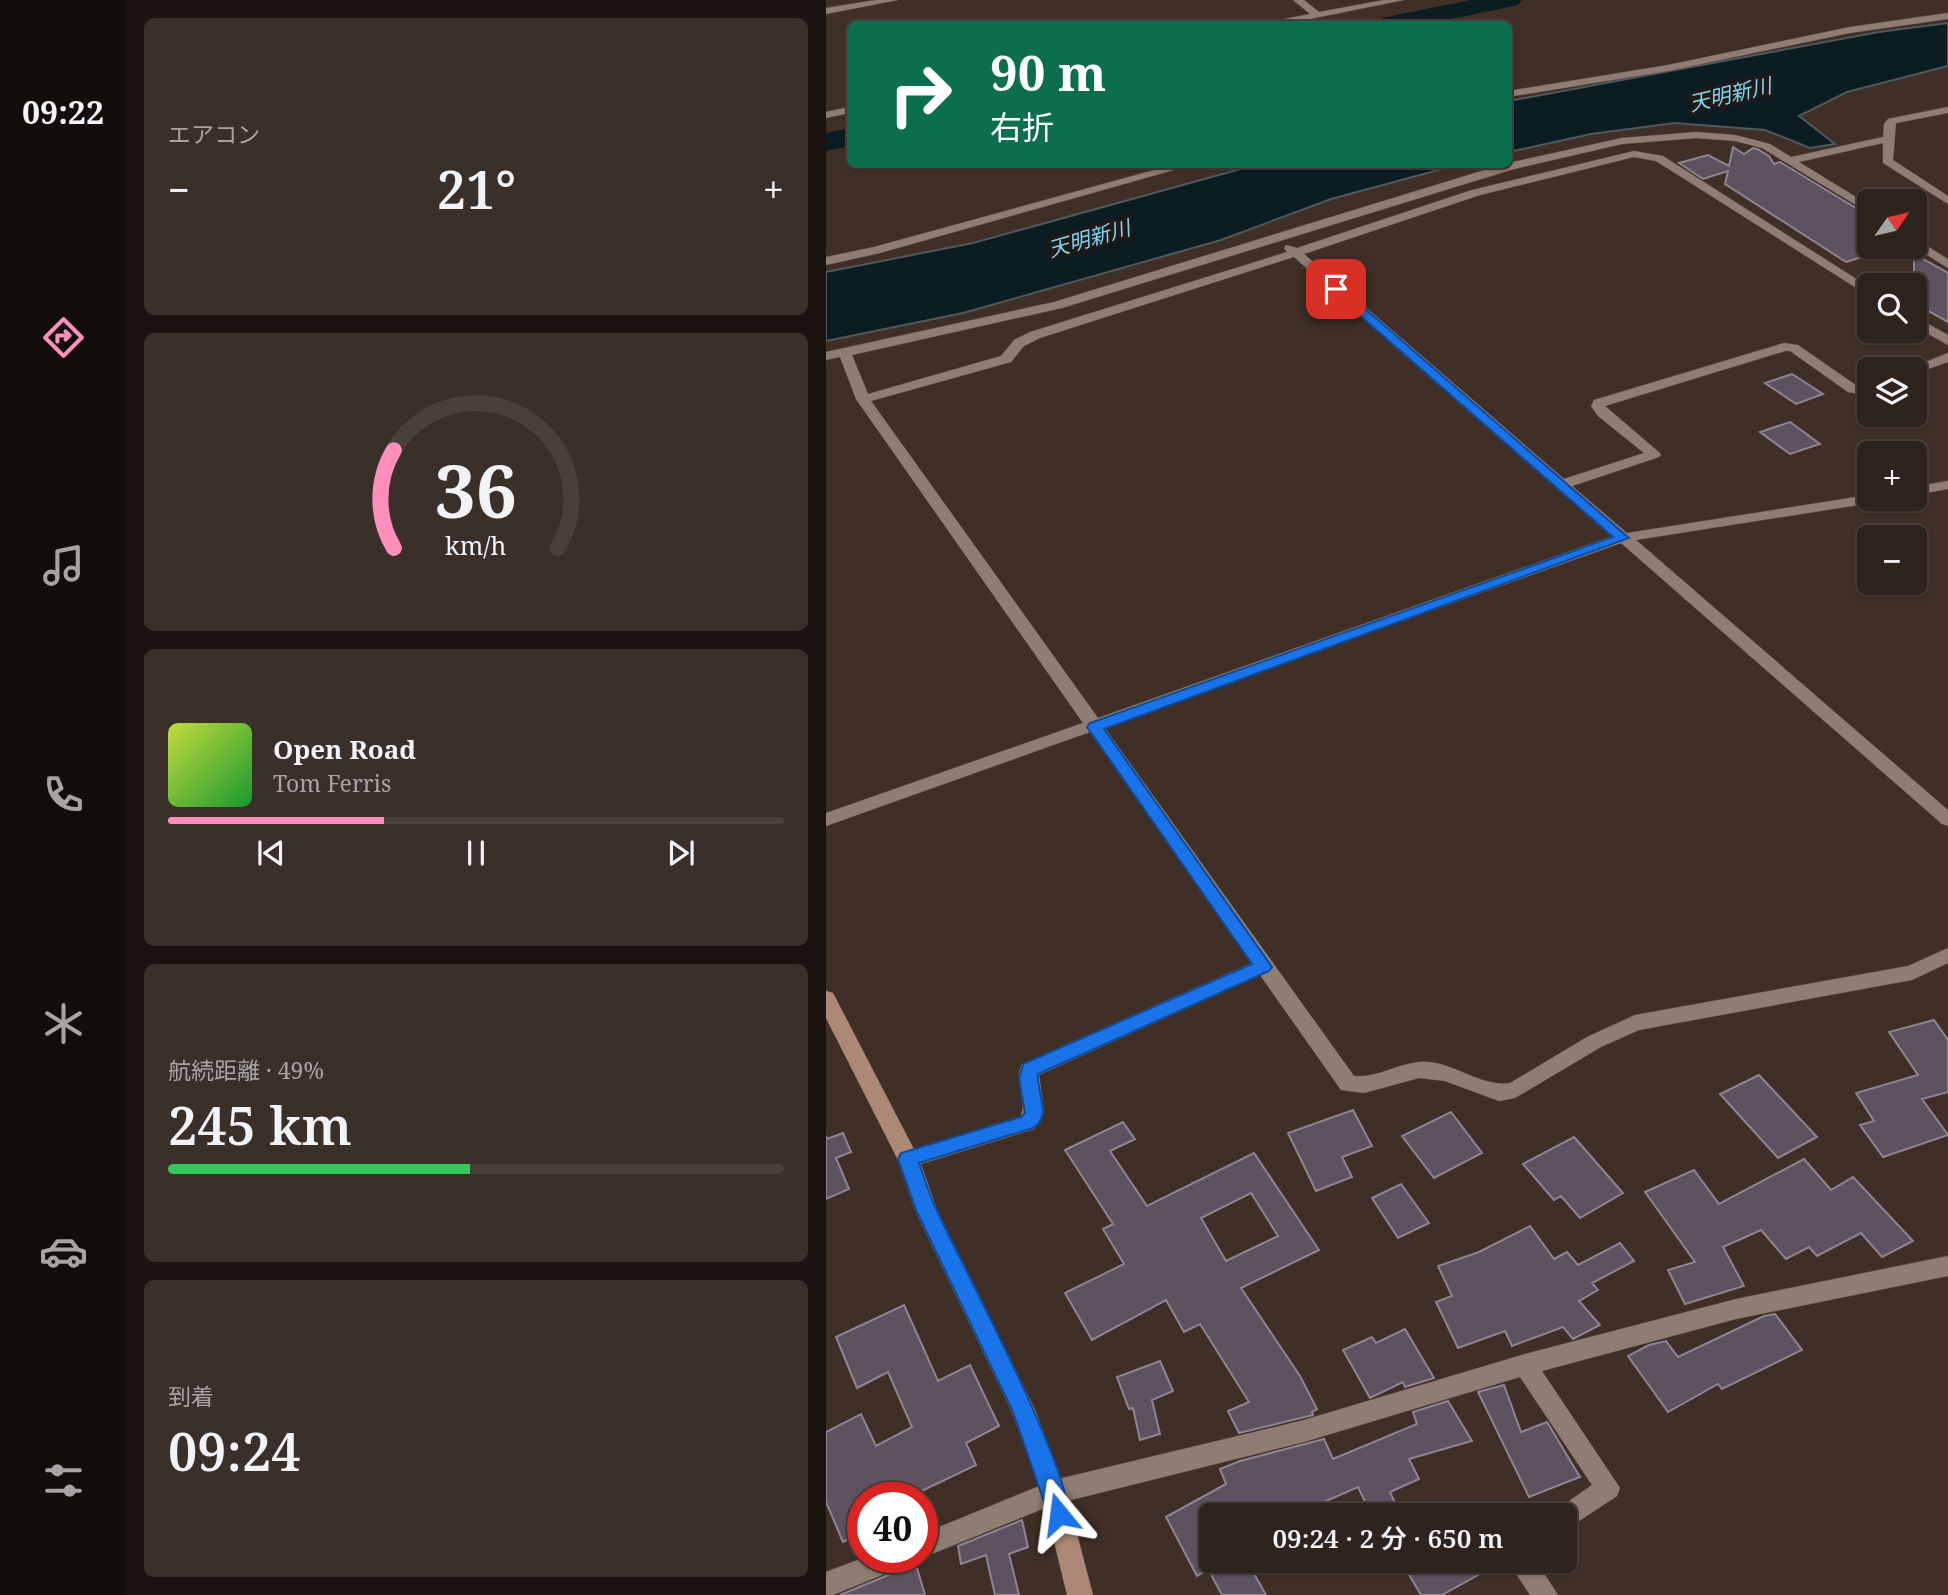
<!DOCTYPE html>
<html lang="ja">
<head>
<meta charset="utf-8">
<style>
  body { margin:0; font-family:"Noto Serif","Noto Sans JP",serif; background:#3b2f2a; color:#f1f3f6; height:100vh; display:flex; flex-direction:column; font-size:26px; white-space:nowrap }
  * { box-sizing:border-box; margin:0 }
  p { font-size:23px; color:#a7a4a4 }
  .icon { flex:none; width:38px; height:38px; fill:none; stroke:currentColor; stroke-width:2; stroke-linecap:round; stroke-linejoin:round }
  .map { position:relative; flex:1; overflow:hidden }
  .sheet { display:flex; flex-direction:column; gap:18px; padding:18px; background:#1a1310; width:700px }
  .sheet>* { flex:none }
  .hud { position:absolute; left:21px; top:21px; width:665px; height:147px; border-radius:10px; box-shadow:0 2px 5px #0004,0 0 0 2px #4a403b; background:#0b6e4f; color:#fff; overflow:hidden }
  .needle { width:46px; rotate:56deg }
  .buttons { position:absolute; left:1031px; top:189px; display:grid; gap:14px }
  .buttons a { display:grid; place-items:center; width:70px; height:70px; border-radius:10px; background:#2f231d; box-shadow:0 2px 5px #0004,0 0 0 2px #4a403b; font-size:35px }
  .speed { position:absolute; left:21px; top:1482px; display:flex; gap:14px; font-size:35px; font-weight:700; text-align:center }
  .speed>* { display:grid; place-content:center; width:91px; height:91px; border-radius:50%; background:#2f231d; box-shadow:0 2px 5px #0004,0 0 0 2px #4a403b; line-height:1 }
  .speed .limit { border:10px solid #d22; background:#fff; color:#111 }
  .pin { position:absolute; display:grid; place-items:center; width:60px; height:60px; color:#fff; margin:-30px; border-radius:14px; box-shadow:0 4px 10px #0006 }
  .me { position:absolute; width:77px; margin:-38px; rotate:344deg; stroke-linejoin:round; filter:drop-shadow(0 0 5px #0008) }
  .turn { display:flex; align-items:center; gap:24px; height:147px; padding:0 28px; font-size:32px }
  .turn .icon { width:91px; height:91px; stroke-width:2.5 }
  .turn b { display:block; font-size:49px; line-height:60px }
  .big { font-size:52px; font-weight:600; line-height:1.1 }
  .sheet .widget { flex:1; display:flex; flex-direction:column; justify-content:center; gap:10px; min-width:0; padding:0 24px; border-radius:10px; background:#3b2f2a }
  .sheet .dial { align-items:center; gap:0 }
  .dial svg { height:182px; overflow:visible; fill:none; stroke:#4a403b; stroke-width:7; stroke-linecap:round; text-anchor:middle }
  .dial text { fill:#f1f3f6; stroke:none }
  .song { display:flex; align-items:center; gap:21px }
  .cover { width:84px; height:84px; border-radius:10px; background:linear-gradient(135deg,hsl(70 70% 55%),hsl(130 70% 35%)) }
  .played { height:7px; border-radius:4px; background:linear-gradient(90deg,#fe8ebc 35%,#4a403b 35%) }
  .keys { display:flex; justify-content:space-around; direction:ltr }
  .heat { display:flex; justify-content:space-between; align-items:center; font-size:38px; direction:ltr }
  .charge { height:10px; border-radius:5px; background:linear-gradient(90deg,#34c759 49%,#4a403b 0) }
  .trip { position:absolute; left:373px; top:1503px; width:378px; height:70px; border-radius:10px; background:#2f231d; box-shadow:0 2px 5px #0004,0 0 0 2px #4a403b; font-weight:600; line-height:70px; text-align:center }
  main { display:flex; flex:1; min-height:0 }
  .dock { display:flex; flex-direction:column; width:126px; justify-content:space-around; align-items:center; background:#130e0c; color:#a7a4a4 }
  .dock .icon { width:49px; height:49px }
  .dock .current { color:#fe8ebc }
  .dock b { font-size:32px; color:#f1f3f6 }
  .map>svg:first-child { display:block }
</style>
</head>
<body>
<main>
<nav class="dock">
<b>09:22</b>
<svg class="icon current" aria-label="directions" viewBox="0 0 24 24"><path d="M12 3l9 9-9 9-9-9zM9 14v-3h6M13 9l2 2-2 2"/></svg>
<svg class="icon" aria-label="music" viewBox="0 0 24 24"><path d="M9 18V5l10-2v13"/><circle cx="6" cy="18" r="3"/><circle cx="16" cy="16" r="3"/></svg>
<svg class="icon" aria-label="phone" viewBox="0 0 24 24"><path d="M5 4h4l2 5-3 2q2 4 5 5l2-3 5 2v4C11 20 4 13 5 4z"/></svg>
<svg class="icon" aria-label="climate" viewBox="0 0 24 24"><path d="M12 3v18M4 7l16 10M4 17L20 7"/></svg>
<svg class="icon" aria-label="car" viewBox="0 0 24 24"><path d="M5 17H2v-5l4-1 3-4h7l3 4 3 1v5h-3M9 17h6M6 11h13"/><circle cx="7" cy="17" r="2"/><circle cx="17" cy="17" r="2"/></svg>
<svg class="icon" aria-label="filters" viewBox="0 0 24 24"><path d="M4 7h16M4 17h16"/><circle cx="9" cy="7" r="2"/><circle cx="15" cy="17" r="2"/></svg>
</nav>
<section class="sheet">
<div class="widget"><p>エアコン</p>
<div class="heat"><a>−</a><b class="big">21°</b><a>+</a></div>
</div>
<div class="widget dial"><svg viewBox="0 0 100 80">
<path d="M14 69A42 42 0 1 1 86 69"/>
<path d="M14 69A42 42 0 0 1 14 26" stroke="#fe8ebc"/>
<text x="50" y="56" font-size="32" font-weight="700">36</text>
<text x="50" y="72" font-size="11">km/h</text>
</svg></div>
<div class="widget">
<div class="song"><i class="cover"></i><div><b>Open Road</b><p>Tom Ferris</p></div></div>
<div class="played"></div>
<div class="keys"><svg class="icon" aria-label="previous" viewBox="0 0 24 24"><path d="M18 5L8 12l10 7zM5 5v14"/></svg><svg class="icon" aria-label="pause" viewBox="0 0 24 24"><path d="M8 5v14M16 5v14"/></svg><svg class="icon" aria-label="next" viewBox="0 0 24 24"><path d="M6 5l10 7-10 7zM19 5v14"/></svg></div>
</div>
<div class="widget"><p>航続距離 · 49%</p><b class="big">245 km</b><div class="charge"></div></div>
<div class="widget"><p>到着</p><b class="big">09:24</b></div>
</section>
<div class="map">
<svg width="1122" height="1595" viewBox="0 0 1122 1595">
  <rect width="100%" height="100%" fill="#3f2f27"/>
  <path fill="#0b1c23" stroke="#50595c" stroke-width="2" d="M 1122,23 L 1122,66 L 1021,92 L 973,116 L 1009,144 L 984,148 L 939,130 L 849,123 L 765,134 L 683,152 L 683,101 L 1053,32 Z
    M 429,165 L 631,165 L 505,199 L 395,240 L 137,313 L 0,341 L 0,272 L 147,243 Z"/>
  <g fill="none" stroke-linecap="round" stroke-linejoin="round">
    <path fill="#0b1c23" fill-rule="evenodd" d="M 645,0 L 696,0 L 692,5 L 601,24 L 552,24 L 556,18 Z
      M 24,128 L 24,146 L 0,151 L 0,133 Z"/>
  </g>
  <path fill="#5e5260" stroke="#908392" stroke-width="2" fill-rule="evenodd" d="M 907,147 L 918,154 L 927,148 L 931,149 L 943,156 L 948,164 L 954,162 L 1043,216 L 1043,255 L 1020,262 L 899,184 L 902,171 L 877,179 L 853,163 L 882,155 L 903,166 Z
    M 1088,254 L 1122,273 L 1122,322 L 1088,303 Z
    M 966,374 L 997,394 L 970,404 L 939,383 Z
    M 964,422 L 994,444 L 964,454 L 934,432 Z
    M 1108,1020 L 1122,1040 L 1122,1092 L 1096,1099 L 1122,1135 L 1057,1157 L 1034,1125 L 1048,1121 L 1030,1093 L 1092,1075 L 1063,1032 Z
    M 933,1075 L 991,1137 L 952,1158 L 894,1094 Z
    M 527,1110 L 546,1146 L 516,1157 L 526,1177 L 490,1191 L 462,1133 Z
    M 625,1112 L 656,1153 L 608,1178 L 576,1136 Z
    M 297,1122 L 309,1139 L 284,1151 L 321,1206 L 428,1153 L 493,1250 L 415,1288 L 474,1376 L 491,1409 L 486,1412 L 487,1415 L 413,1433 L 402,1411 L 423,1402 L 374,1324 L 358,1332 L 340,1300 L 266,1340 L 239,1293 L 298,1264 L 277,1229 L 287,1224 L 239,1150 ZM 425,1193 L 452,1236 L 400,1261 L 375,1218 Z
    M 17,1133 L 25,1152 L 10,1158 L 23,1189 L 0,1199 L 0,1136 L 1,1139 Z
    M 748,1137 L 797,1193 L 754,1218 L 735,1196 L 728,1200 L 697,1164 Z
    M 978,1159 L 1005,1190 L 1027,1177 L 1087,1241 L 1056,1257 L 1035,1233 L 991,1256 L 983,1247 L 960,1259 L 935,1230 L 897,1247 L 918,1286 L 859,1304 L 842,1270 L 869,1262 L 819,1192 L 868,1170 L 893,1204 Z
    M 575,1184 L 603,1223 L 572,1238 L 546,1198 Z
    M 704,1226 L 728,1259 L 741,1252 L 752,1265 L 794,1243 L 808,1261 L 766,1283 L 772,1290 L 753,1301 L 774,1325 L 747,1339 L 737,1327 L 686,1346 L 679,1331 L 632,1348 L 610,1302 L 626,1296 L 612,1266 L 653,1252 Z
    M 78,1305 L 112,1381 L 144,1365 L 173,1426 L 140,1443 L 150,1465 L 81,1498 L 37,1498 L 37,1531 L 17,1542 L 0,1502 L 0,1432 L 35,1414 L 50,1446 L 86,1427 L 62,1372 L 31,1388 L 10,1337 Z
    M 949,1314 L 976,1350 L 896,1389 L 892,1384 L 842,1412 L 802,1356 L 823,1345 L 840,1341 L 852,1357 L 938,1316 Z
    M 579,1329 L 608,1378 L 579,1387 L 577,1382 L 544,1398 L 517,1350 L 546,1337 L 550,1343 Z
    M 334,1361 L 347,1391 L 326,1400 L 334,1434 L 314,1440 L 307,1408 L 303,1409 L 291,1377 Z
    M 678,1385 L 695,1432 L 721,1422 L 754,1477 L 703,1497 L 652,1392 Z
    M 622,1401 L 646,1441 L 583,1459 L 593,1479 L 564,1492 L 575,1516 L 546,1516 L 532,1487 L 466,1516 L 385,1516 L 385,1561 L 421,1561 L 440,1595 L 396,1595 L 382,1569 L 371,1576 L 340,1517 L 400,1484 L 394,1469 L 414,1461 L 498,1439 L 507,1459 L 591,1424 L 587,1412 Z
    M 196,1520 L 202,1547 L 183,1554 L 193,1595 L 169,1595 L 160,1555 L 135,1564 L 132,1546 Z
    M 83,1558 L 88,1558 L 99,1595 L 14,1595 L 77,1569 Z
    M 575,1561 L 677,1561 L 616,1595 L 595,1595 Z"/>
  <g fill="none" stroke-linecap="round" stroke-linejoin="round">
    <defs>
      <path id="street" d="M 50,0 L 72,0 L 0,14 L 0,8 Z
        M 467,0 L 478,0 L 493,12 L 558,0 L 578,0 L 459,24 L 442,24 L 443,22 L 484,14 Z
        M 1122,13 L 1122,19 L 1024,33 L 842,71 L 682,97 L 682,91 L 842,65 L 1024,27 Z
        M 24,107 L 24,113 L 0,118 L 0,112 Z
        M 1122,107 L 1122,113 L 1070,123 L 1067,160 L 1122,196 L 1122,204 L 1057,163 L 1057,143 L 973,162 L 1043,205 L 1043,213 L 936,148 L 909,141 L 870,138 L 796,144 L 688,169 L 236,308 L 26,355 L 42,394 L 175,356 L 188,340 L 204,332 L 461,252 L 458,248 L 460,245 L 471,248 L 646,190 L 808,151 L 837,156 L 1043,287 L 1043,296 L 830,161 L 808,157 L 654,195 L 478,254 L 738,479 L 818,453 L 772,416 L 765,406 L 768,400 L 958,343 L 972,345 L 1031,386 L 1043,382 L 1043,391 L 1033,394 L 1022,392 L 964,351 L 959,351 L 779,406 L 835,454 L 833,457 L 746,486 L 801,533 L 1043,495 L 1043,499 L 1052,499 L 1045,503 L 810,540 L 1122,810 L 1122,826 L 1116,824 L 795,543 L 278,727 L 528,1076 C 551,1078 571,1064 593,1062 C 625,1059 654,1088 684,1083 L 761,1037 L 809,1015 L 1082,966 L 1122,948 L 1122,963 L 1086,980 L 813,1030 L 775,1047 L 689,1098 L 673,1101 L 619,1081 L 593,1078 L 538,1093 L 515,1090 L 434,975 L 213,1075 L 218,1112 L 208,1129 L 82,1168 L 75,1165 L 71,1159 L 75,1153 L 194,1117 C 203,1101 187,1082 196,1064 L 426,963 L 264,732 L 0,826 L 0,813 L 257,723 L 30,399 L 14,357 L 0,360 L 0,352 L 228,302 L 678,164 L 796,138 L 870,132 L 909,135 L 944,144 L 965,157 L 1057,137 L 1058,124 L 1062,119 ZM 468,257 L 787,536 L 272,718 L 45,401 L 185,362 L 198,346 L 214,338 Z
        M 350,164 L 369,164 L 54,253 L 0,265 L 0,257 L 48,247 Z
        M 1088,238 L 1122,259 L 1122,268 L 1088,247 Z
        M 1088,316 L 1122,335 L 1122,345 L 1088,326 Z
        M 1122,353 L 1122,362 L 1088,374 L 1088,369 L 1082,369 Z
        M 1122,481 L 1122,489 L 1088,495 L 1088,487 Z
        M 1122,1256 L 1122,1276 L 910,1319 L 716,1371 L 794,1488 L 791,1496 L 738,1531 L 738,1516 L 727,1516 L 729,1511 L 766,1485 L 694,1377 L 478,1442 L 229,1504 L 96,1558 L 94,1558 L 96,1558 L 96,1534 L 228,1480 L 478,1420 L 699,1354 L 910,1299 Z
        M 37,1558 L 80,1558 L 76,1567 L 7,1595 L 0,1595 L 0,1572 Z
        M 682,1561 L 710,1561 L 732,1595 L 704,1595 Z"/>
      <path id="secondary" d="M 0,991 L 7,993 L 93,1159 L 111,1210 L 209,1410 L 240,1492 L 267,1595 L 241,1595 L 216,1492 L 186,1412 L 89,1210 L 72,1160 L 0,1018 Z"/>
    </defs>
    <use href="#street" stroke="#5a4d47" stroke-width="1"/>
    <use href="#secondary" stroke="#5a4d47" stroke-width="1"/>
    <use href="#street" fill="#8f7c72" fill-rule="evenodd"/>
    <use href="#secondary" fill="#ad8876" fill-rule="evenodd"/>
  </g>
  <path fill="#1a73e8" stroke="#114b97" stroke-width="2" d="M 506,287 L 514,287 L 803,538 L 278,729 L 446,967 L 443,971 L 212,1074 C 210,1092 227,1116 207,1128 L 93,1163 C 99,1180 104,1197 112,1213 C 133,1259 256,1488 241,1522 L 233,1525 L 225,1522 L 187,1412 L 90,1210 L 72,1159 L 75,1153 L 82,1151 L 195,1117 L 199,1113 L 193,1079 L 197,1064 L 426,964 L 261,727 L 264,723 L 787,537 L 506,291 Z"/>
  <g text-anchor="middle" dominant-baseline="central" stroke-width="7" stroke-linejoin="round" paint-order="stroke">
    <g font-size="21" font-style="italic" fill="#7ed5f6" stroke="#201915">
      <text transform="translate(904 94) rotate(-13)">天明新川</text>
      <text transform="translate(263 238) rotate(-16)">天明新川</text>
    </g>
  </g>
</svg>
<div class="buttons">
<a><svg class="needle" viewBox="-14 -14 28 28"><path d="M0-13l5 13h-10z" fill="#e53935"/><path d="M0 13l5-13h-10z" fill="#a7a4a4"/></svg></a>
<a><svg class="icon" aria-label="search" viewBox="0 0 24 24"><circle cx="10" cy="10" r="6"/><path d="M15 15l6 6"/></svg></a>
<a><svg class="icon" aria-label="layers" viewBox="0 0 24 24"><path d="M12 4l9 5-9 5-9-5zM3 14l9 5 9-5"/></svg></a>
<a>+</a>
<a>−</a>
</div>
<div class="speed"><div class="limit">40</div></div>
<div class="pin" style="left:510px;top:289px;background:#d93025"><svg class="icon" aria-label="arrive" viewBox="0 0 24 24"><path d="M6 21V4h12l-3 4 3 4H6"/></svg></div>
<svg class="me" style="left:233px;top:1514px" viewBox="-20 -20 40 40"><path d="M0-17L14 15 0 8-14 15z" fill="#1a73e8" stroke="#fff" stroke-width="4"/></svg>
<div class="trip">09:24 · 2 分 · 650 m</div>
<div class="hud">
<div class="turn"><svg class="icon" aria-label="right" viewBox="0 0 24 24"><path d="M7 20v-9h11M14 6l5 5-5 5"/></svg><div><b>90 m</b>右折</div></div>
</div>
</div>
</main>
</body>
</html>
